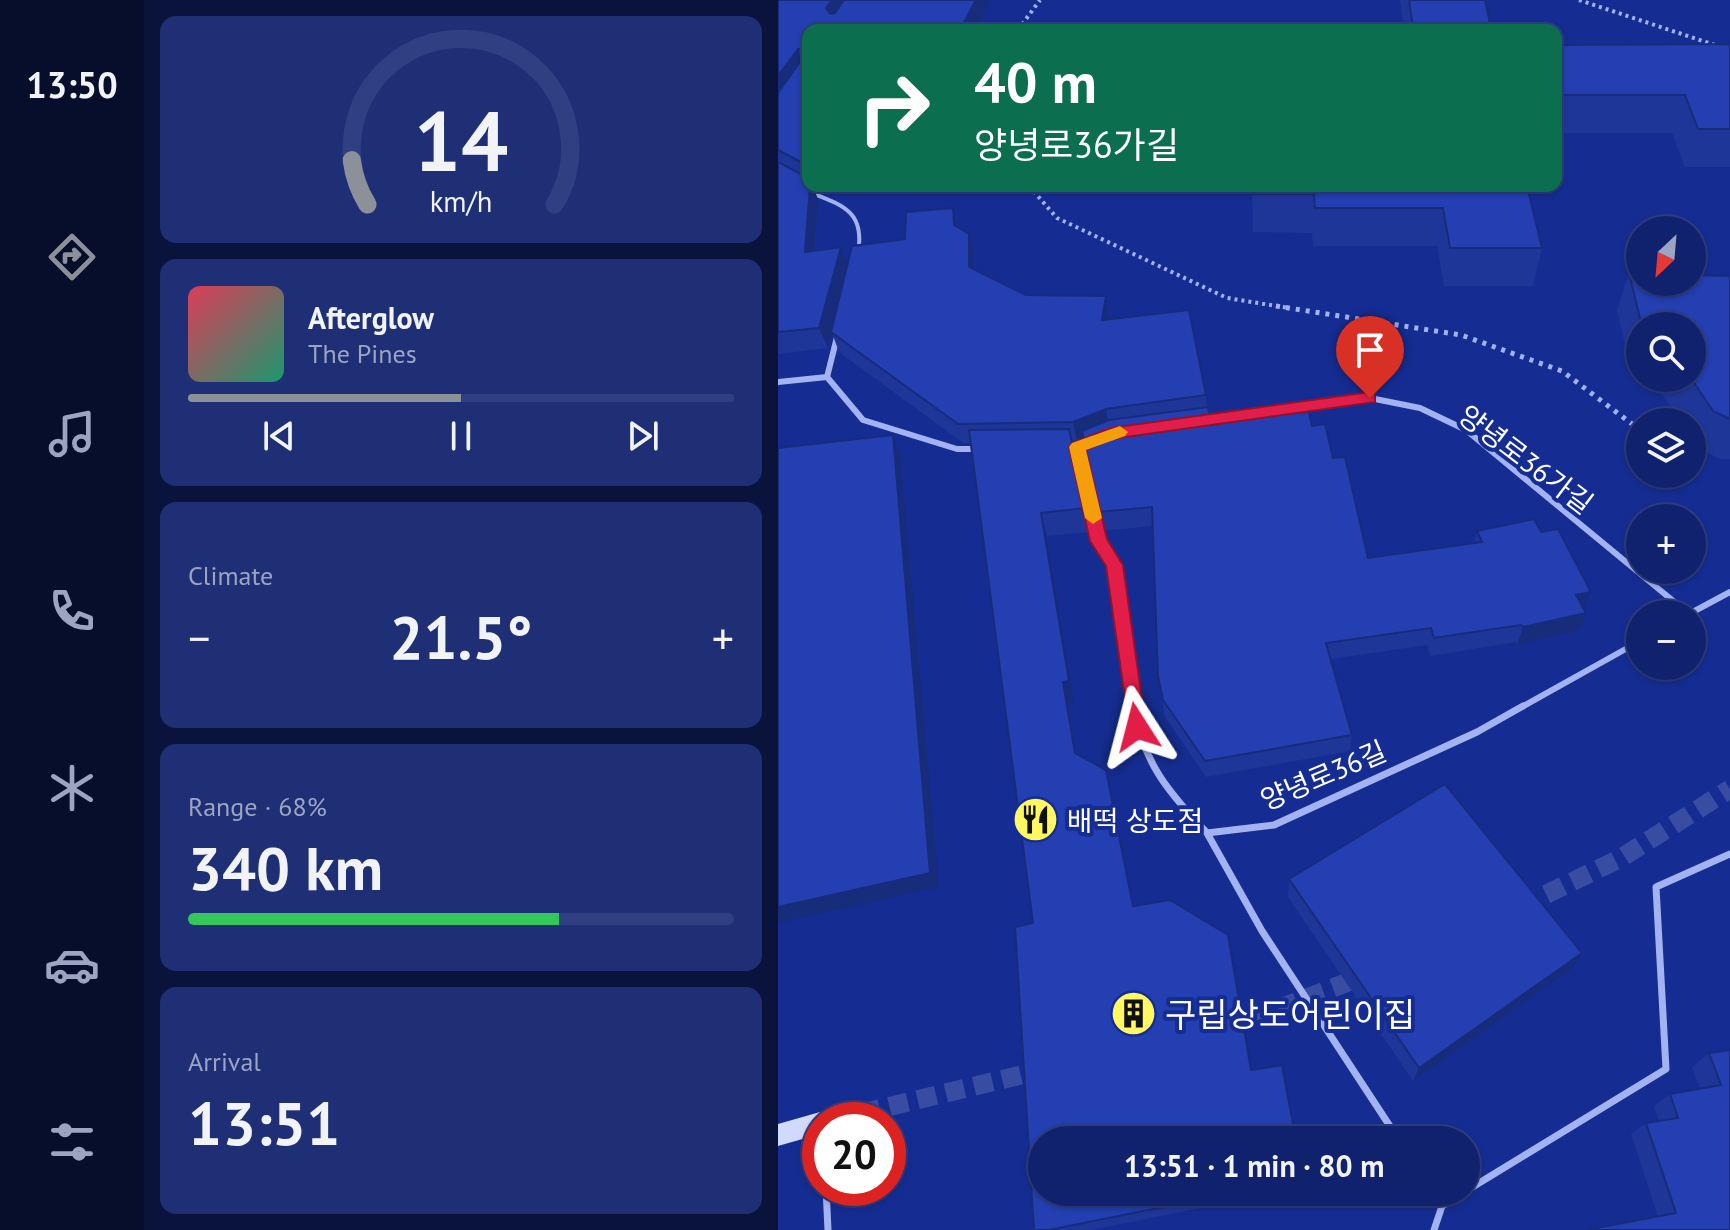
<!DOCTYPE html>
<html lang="en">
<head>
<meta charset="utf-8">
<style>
  body { margin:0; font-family:"PT Sans","Noto Sans KR",sans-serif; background:#1e2f76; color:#f1f3f6; height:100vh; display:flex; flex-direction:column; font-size:30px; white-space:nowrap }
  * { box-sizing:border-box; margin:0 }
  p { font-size:26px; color:#9ca4c2 }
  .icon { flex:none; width:44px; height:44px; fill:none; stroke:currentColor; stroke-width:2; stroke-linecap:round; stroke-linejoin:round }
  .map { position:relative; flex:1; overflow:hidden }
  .drawer { display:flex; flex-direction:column; gap:16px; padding:16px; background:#09133c; width:634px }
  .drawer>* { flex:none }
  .top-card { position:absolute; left:24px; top:24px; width:760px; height:168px; border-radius:16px; box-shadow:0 2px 6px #0004,0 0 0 2px #303f81; background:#0b6e4f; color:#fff; overflow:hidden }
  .needle { width:52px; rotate:206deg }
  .tools { position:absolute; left:848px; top:216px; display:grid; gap:16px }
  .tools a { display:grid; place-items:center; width:80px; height:80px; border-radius:50%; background:#10226e; box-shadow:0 2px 6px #0004,0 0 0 2px #303f81; font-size:40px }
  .speed { position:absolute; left:24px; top:1102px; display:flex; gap:16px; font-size:40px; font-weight:700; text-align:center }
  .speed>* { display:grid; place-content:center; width:104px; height:104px; border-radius:50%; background:#10226e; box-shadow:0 2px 6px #0004,0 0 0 2px #303f81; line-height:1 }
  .speed .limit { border:12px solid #d22; background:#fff; color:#111 }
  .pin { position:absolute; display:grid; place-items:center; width:68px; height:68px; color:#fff; margin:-82px -34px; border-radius:50% 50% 50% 0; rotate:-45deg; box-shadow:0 0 8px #0007 }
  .pin .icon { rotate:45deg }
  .me { position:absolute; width:88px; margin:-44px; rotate:351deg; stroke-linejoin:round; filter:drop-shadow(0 0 6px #0008) }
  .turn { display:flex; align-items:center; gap:28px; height:168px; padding:0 40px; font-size:36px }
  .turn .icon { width:104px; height:104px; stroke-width:2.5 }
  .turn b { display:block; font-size:56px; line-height:68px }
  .big { font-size:60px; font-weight:700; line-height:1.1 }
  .drawer .tile { flex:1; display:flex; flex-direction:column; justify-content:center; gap:12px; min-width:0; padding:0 28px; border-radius:16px; background:#1e2f76 }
  .drawer .dial { align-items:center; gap:0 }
  .dial svg { height:208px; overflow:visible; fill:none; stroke:#303f81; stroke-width:7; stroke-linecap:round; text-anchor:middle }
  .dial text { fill:#f1f3f6; stroke:none }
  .song { display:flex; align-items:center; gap:24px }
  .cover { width:96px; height:96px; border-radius:12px; background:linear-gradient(135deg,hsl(350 70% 55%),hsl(160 70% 35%)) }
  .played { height:8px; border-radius:4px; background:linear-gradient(90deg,#8c9099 50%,#303f81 50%) }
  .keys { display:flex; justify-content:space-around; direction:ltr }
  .heat { display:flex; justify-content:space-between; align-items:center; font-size:44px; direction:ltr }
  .charge { height:12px; border-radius:6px; background:linear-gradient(90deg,#34c759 68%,#303f81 0) }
  .trip { position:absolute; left:250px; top:1126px; width:452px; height:80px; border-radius:40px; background:#10226e; box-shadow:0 2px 6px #0004,0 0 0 2px #303f81; font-weight:700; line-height:80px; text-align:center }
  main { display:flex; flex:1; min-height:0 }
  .tabs { display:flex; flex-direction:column; width:144px; justify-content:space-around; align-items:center; background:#060e2c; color:#9ca4c2 }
  .tabs .icon { width:56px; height:56px }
  .tabs .selected { color:#8c9099 }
  .tabs b { font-size:36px; color:#f1f3f6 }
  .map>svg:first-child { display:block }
</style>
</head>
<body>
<main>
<nav class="tabs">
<b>13:50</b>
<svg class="icon selected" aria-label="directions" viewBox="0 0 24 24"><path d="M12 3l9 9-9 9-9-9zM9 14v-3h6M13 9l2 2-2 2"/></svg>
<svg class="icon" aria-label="music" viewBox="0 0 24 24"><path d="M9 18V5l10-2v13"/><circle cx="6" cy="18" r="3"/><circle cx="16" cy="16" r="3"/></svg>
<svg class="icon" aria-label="phone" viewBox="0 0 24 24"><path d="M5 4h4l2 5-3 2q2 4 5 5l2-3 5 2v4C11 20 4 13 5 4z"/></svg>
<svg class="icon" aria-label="climate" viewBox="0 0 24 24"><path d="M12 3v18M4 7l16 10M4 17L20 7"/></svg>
<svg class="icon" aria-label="car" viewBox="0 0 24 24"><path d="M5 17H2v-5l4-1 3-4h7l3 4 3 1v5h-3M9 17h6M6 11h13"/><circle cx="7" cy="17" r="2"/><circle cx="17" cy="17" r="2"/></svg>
<svg class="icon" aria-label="filters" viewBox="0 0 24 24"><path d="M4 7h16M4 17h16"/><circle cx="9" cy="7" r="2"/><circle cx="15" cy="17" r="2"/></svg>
</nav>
<section class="drawer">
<div class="tile dial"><svg viewBox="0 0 100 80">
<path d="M14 69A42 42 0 1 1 86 69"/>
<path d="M14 69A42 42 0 0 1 8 52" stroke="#8c9099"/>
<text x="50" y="56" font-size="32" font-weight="700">14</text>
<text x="50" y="72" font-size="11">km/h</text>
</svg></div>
<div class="tile">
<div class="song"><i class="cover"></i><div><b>Afterglow</b><p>The Pines</p></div></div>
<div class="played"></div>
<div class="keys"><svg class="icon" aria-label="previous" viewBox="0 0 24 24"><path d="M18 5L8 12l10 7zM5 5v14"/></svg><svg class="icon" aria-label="pause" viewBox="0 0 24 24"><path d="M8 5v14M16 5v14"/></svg><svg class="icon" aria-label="next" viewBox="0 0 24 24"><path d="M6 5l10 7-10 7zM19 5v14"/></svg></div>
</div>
<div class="tile"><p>Climate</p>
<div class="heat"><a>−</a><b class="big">21.5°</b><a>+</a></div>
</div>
<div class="tile"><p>Range · 68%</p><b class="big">340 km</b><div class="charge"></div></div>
<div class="tile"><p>Arrival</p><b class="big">13:51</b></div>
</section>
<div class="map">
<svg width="952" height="1230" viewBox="0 0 952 1230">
  <rect width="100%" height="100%" fill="#152d92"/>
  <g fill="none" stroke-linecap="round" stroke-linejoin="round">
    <path stroke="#384ca2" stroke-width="19" stroke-dasharray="19 10" stroke-linecap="butt" d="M 742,907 L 843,858 L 952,789
      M 445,1025 L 484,1015 L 586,976
      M 55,1120 L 268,1069"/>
    <path stroke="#a3b3f1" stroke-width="4" stroke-dasharray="3 4" stroke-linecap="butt" d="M 801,0 L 952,50
      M 240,30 L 262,0
      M 251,186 L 279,218 L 449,298 L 511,308"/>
    <path stroke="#a3b3f1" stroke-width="5" stroke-dasharray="4 6" stroke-linecap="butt" d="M 498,306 L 683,335 L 784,371 L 862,430"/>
    <path stroke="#a3b3f1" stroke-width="4" d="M 34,193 C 67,206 87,213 80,253"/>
    <path stroke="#a3b3f1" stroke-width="6" d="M 49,377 L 85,420 L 179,449 L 200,449
      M 49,377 L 59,337
      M 0,382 L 49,377
      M 428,419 L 592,398 L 642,408 L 688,430 L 911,614
      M 288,447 L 311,442
      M 300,447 L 320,541 L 336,565 L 356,708
      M 911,614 L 952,592
      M 742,708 L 862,641"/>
    <path stroke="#a3b3f1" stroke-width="7" d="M 356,706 C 364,762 392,794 429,833 L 496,825 L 699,732 L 745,706
      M 429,833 L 484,931 L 621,1140
      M 48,1188 L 50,1230
      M 688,1191 L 888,1069 L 878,887 L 952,854
      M 655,1192 L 664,1206
      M 664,1206 L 687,1192
      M 656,1230 L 664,1206"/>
    <path fill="#d1d9fc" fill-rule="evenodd" d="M 42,1112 L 49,1116 L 51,1120 L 42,1120 L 42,1134 L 0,1146 L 0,1124 Z"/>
  </g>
  <path fill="#1e3698" d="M 0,0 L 213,0 L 197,30 L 30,30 L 30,186 L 41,186 L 41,189 L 35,186 L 40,200 L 37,250 L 70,265 L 127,239 L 175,208 L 180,227 L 196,254 L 196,269 L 248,295 L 328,296 L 330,319 L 428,395 L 429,407 L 433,420 L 534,426 L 555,458 L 590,558 L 696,543 L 699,531 L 806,609 L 801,631 L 739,645 L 737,642 L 652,656 L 649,645 L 553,659 L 574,735 L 572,751 L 428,777 L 387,717 L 380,676 L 375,526 L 324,531 L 305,439 L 299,441 L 293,441 L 312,532 L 269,536 L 296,702 L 290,703 L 299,754 L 328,770 L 356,906 L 264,1192 L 501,1192 L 313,1230 L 256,1230 L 255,923 L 193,443 L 185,443 L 61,352 L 54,333 L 50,348 L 0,354 Z
    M 622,0 L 707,0 L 713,30 L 626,30 Z
    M 952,44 L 952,167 L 907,167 L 894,133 L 778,133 L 778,45 Z
    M 474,186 L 749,186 L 764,248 L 755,286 L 666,286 L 659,246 L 535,246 L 534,233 L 475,232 Z
    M 851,273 L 952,276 L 952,459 L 942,459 L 918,447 L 914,440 L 914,422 L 902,422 L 874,378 L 914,378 L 914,326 L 862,326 L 862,369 L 852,368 L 839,310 Z
    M 511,879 L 792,970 L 635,1081 L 510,897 Z
    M 952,1050 L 952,1230 L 880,1217 L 853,1134 L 868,1123 L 881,1121 L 876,1106 L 892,1094 L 922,1089 L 914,1067 L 931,1053 Z"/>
  <path fill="#182c7c" d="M 54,0 L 65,0 L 54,29 L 48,8 Z
    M 198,0 L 213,0 L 197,30 L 182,30 Z
    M 20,49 L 26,70 L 0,107 L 0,76 Z
    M 32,186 L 35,186 L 40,200 L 35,272 L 27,252 Z
    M 175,208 L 180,228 L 176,225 Z
    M 191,234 L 196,254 L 196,287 L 191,267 Z
    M 63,247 L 71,268 L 50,348 L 41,328 Z
    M 328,296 L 330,316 L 327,340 L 324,320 Z
    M 328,409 L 331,428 L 299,441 L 295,422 Z
    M 115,435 L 122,455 L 161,887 L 0,923 L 0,907 Z
    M 263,513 L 269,536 L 296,702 L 290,703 L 302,773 L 297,753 L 285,682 Z
    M 813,592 L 805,610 L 798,595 Z
    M 808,613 L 801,631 L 739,645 L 745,627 Z
    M 804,953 L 792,970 L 635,1081 L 641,1068 Z"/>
  <path fill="#233fb1" stroke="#182c7c" stroke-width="2" d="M 0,0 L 54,0 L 48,8 L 52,14 L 57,13 L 66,0 L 198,0 L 182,30 L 30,30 L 30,166 L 0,150 L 0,93 L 27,55 L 27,49 L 20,49 L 0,76 Z
    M 631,0 L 707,0 L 713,28 L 635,27 Z
    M 952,44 L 952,129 L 920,129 L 907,95 L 778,95 L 778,45 Z
    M 0,162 L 30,178 L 30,186 L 32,186 L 27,252 L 63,247 L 41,328 L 0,332 Z
    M 475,186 L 749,186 L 764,248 L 672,248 L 665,208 L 537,208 L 536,194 L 475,194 Z
    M 175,208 L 176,225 L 191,234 L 191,267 L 248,295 L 328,296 L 324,320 L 411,310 L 428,395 L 328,409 L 295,422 L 180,424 L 53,332 L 74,246 L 127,239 L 128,212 Z
    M 851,273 L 862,273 L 862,282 L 914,282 L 914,275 L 952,276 L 952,419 L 935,411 L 913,378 L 914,378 L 914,326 L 864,326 Z
    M 430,407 L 433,420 L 531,412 L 534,426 L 547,424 L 555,458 L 567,457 L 590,558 L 704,542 L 699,531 L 756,519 L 763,532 L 780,529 L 813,592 L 798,595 L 808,613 L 745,627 L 743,625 L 656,638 L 653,628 L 548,643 L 574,735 L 427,761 L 385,700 L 380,676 L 374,507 L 321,512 L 304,431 L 331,420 Z
    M 291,429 L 308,508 L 263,513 L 291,681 L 285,682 L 297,753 L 328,770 L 355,906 L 392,900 L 450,935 L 473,1070 L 504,1065 L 518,1140 L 264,1140 L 264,1192 L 460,1192 L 271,1230 L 256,1230 L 237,927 L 255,923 L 191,430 Z
    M 115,435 L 152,873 L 0,907 L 0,448 Z
    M 667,784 L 804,953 L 641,1068 L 511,879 Z
    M 952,1050 L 952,1230 L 808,1230 L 898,1213 L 868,1123 L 900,1118 L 892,1094 L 943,1085 L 931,1053 Z"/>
  <path fill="#e11d48" stroke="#92132f" stroke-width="2" d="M 592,392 L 597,394 L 597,402 L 334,439 L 308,450 L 329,539 L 345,565 L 368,727 L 365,733 L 359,736 L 352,733 L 328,566 L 312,541 L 291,447 L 294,443 L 332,428 Z"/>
  <path fill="#f59e0b" d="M 342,426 L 350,432 L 347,436 L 308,450 L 324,518 L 315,524 L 307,518 L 291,447 L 294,443 Z"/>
  <defs>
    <symbol id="restaurant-disc" viewBox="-11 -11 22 22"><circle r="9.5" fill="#fff863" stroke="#152d92"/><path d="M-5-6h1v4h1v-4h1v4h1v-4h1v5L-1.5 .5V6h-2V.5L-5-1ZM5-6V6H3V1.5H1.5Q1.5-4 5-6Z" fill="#111"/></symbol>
    <symbol id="building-disc" viewBox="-11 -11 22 22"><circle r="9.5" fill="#fff863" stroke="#152d92"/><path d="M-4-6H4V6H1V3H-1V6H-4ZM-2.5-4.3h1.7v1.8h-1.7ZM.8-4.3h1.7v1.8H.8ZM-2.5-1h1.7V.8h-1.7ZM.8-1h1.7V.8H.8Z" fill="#111"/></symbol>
  </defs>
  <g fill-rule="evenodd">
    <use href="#restaurant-disc" x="232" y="794" width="51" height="51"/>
    <use href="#building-disc" x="330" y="988" width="51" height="51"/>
  </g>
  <g text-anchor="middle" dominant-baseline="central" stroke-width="8" stroke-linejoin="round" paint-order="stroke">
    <g font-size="28" fill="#fff" stroke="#152d92">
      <text transform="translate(748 459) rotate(37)">양녕로36가길</text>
      <text transform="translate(545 775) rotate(-23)">양녕로36길</text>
    </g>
    <g font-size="28" fill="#fff" stroke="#152d92" text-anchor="start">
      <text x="289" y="820">배떡 상도점</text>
    </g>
    <g font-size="34" fill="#fff" stroke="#152d92" text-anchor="start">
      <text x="387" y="1014">구립상도어린이집</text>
    </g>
  </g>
</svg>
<div class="tools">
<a><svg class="needle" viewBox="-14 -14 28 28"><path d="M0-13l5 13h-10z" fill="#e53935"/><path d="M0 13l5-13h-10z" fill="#9ca4c2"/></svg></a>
<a><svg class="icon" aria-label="search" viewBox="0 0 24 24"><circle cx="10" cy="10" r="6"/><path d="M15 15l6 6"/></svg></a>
<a><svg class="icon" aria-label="layers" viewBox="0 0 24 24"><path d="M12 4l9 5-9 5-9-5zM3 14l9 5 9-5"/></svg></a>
<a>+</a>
<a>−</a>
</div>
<div class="speed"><div class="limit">20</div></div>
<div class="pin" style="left:592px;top:398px;background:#d93025"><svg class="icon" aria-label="arrive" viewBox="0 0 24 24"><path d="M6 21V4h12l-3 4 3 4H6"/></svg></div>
<svg class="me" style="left:359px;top:727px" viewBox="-20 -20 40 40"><path d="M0-17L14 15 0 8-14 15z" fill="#e11d48" stroke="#fff" stroke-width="4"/></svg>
<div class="trip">13:51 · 1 min · 80 m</div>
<div class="top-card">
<div class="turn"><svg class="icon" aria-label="right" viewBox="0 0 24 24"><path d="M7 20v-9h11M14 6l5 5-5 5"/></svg><div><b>40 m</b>양녕로36가길</div></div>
</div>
</div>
</main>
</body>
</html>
